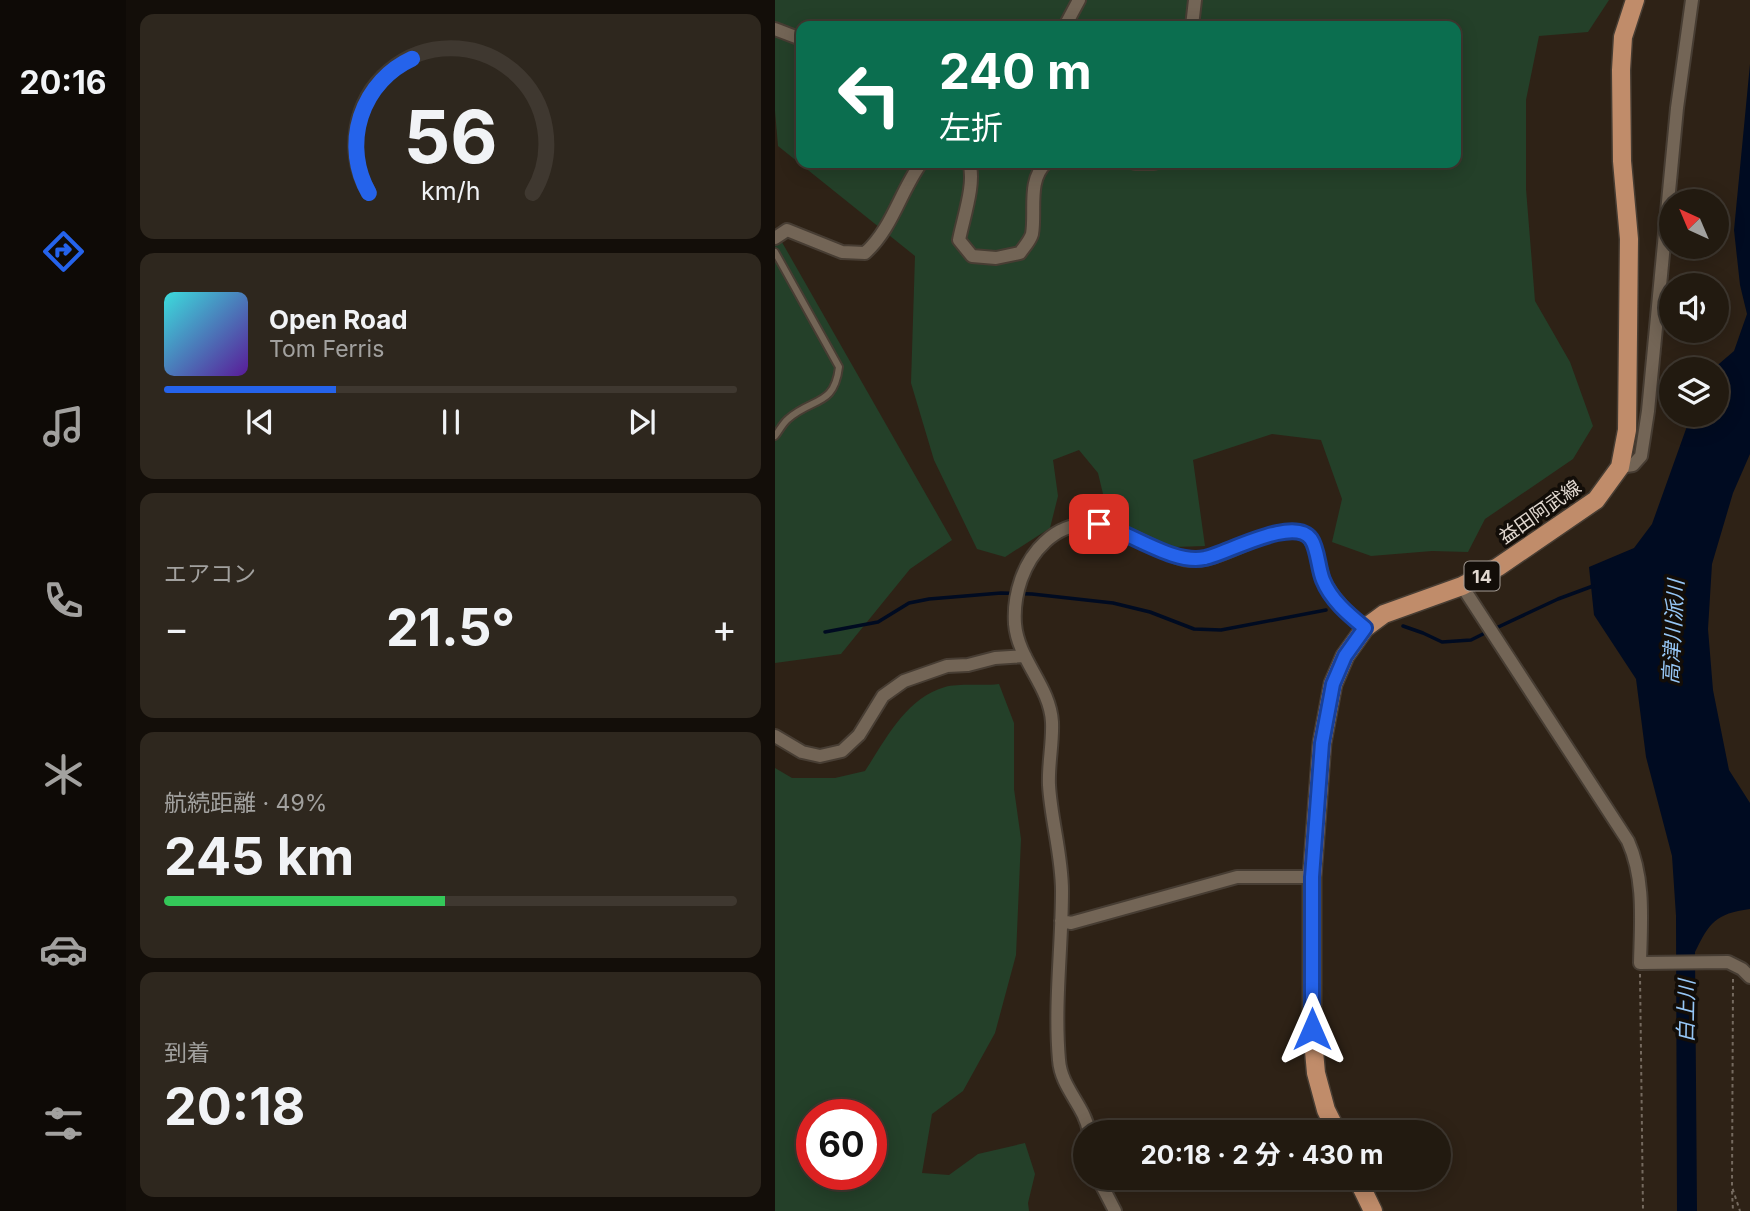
<!DOCTYPE html>
<html lang="ja">
<head>
<meta charset="utf-8">
<style>
  body { margin:0; font-family:Inter,"Noto Sans JP",sans-serif; background:#2e271e; color:#f1f3f6; height:100vh; display:flex; flex-direction:column; font-size:26px; white-space:nowrap }
  * { box-sizing:border-box; margin:0 }
  p { font-size:23px; color:#a2a19f }
  .icon { flex:none; width:38px; height:38px; fill:none; stroke:currentColor; stroke-width:2; stroke-linecap:round; stroke-linejoin:round }
  .map { position:relative; flex:1; overflow:hidden }
  .drawer { display:flex; flex-direction:column; gap:14px; padding:14px; background:#130e09; width:649px }
  .drawer>* { flex:none }
  .hud { position:absolute; left:21px; top:21px; width:665px; height:147px; border-radius:14px; box-shadow:0 4px 18px #0003,0 0 0 2px #3f3830; background:#0b6e4f; color:#fff; overflow:hidden }
  .needle { width:46px; rotate:316deg }
  .fabs { position:absolute; left:884px; top:189px; display:grid; gap:14px }
  .fabs a { display:grid; place-items:center; width:70px; height:70px; border-radius:50%; background:#221a10; box-shadow:0 4px 18px #0003,0 0 0 2px #3f3830; font-size:35px }
  .speed { position:absolute; left:21px; top:1099px; display:flex; gap:14px; font-size:35px; font-weight:700; text-align:center }
  .speed>* { display:grid; place-content:center; width:91px; height:91px; border-radius:50%; background:#221a10; box-shadow:0 4px 18px #0003,0 0 0 2px #3f3830; line-height:1 }
  .speed .limit { border:10px solid #d22; background:#fff; color:#111 }
  .pin { position:absolute; display:grid; place-items:center; width:60px; height:60px; color:#fff; margin:-30px; border-radius:14px; box-shadow:0 4px 10px #0006 }
  .me { position:absolute; width:77px; margin:-38px; rotate:0deg; stroke-linejoin:round; filter:drop-shadow(0 0 5px #0008) }
  .turn { display:flex; align-items:center; gap:24px; height:147px; padding:0 28px; font-size:32px }
  .turn .icon { width:91px; height:91px; stroke-width:2.5 }
  .turn b { display:block; font-size:49px; line-height:60px }
  .big { font-size:52px; font-weight:700; line-height:1.1 }
  .drawer .card { flex:1; display:flex; flex-direction:column; justify-content:center; gap:10px; min-width:0; padding:0 24px; border-radius:14px; background:#2e271e }
  .drawer .dial { align-items:center; gap:0 }
  .dial svg { height:182px; overflow:visible; fill:none; stroke:#3f3830; stroke-width:7; stroke-linecap:round; text-anchor:middle }
  .dial text { fill:#f1f3f6; stroke:none }
  .song { display:flex; align-items:center; gap:21px }
  .cover { width:84px; height:84px; border-radius:10px; background:linear-gradient(135deg,hsl(180 70% 55%),hsl(270 70% 35%)) }
  .played { height:7px; border-radius:4px; background:linear-gradient(90deg,#2563eb 30%,#3f3830 30%) }
  .keys { display:flex; justify-content:space-around; direction:ltr }
  .heat { display:flex; justify-content:space-between; align-items:center; font-size:38px; direction:ltr }
  .charge { height:10px; border-radius:5px; background:linear-gradient(90deg,#34c759 49%,#3f3830 0) }
  .trip { position:absolute; left:298px; top:1120px; width:378px; height:70px; border-radius:35px; background:#221a10; box-shadow:0 4px 18px #0003,0 0 0 2px #3f3830; font-weight:700; line-height:70px; text-align:center }
  main { display:flex; flex:1; min-height:0 }
  .tabs { display:flex; flex-direction:column; width:126px; justify-content:space-around; align-items:center; background:#0e0a06; color:#a2a19f }
  .tabs .icon { width:49px; height:49px }
  .tabs .selected { color:#2563eb }
  .tabs b { font-size:32px; color:#f1f3f6 }
  .map>svg:first-child { display:block }
</style>
</head>
<body>
<main>
<nav class="tabs">
<b>20:16</b>
<svg class="icon selected" aria-label="directions" viewBox="0 0 24 24"><path d="M12 3l9 9-9 9-9-9zM9 14v-3h6M13 9l2 2-2 2"/></svg>
<svg class="icon" aria-label="music" viewBox="0 0 24 24"><path d="M9 18V5l10-2v13"/><circle cx="6" cy="18" r="3"/><circle cx="16" cy="16" r="3"/></svg>
<svg class="icon" aria-label="phone" viewBox="0 0 24 24"><path d="M5 4h4l2 5-3 2q2 4 5 5l2-3 5 2v4C11 20 4 13 5 4z"/></svg>
<svg class="icon" aria-label="climate" viewBox="0 0 24 24"><path d="M12 3v18M4 7l16 10M4 17L20 7"/></svg>
<svg class="icon" aria-label="car" viewBox="0 0 24 24"><path d="M5 17H2v-5l4-1 3-4h7l3 4 3 1v5h-3M9 17h6M6 11h13"/><circle cx="7" cy="17" r="2"/><circle cx="17" cy="17" r="2"/></svg>
<svg class="icon" aria-label="filters" viewBox="0 0 24 24"><path d="M4 7h16M4 17h16"/><circle cx="9" cy="7" r="2"/><circle cx="15" cy="17" r="2"/></svg>
</nav>
<section class="drawer">
<div class="card dial"><svg viewBox="0 0 100 80">
<path d="M14 69A42 42 0 1 1 86 69"/>
<path d="M14 69A42 42 0 0 1 33 10" stroke="#2563eb"/>
<text x="50" y="56" font-size="32" font-weight="700">56</text>
<text x="50" y="72" font-size="11">km/h</text>
</svg></div>
<div class="card">
<div class="song"><i class="cover"></i><div><b>Open Road</b><p>Tom Ferris</p></div></div>
<div class="played"></div>
<div class="keys"><svg class="icon" aria-label="previous" viewBox="0 0 24 24"><path d="M18 5L8 12l10 7zM5 5v14"/></svg><svg class="icon" aria-label="pause" viewBox="0 0 24 24"><path d="M8 5v14M16 5v14"/></svg><svg class="icon" aria-label="next" viewBox="0 0 24 24"><path d="M6 5l10 7-10 7zM19 5v14"/></svg></div>
</div>
<div class="card"><p>エアコン</p>
<div class="heat"><a>−</a><b class="big">21.5°</b><a>+</a></div>
</div>
<div class="card"><p>航続距離 · 49%</p><b class="big">245 km</b><div class="charge"></div></div>
<div class="card"><p>到着</p><b class="big">20:18</b></div>
</section>
<div class="map">
<svg width="975" height="1211" viewBox="0 0 975 1211">
  <rect width="100%" height="100%" fill="#2e2216"/>
  <path fill="#244029" fill-rule="evenodd" d="M 0,0 L 834,0 L 813,32 L 764,36 L 751,100 L 751,189 L 760,301 L 795,362 L 818,426 L 798,459 L 710,519 L 693,552 L 657,551 L 596,556 L 557,542 L 567,499 L 546,440 L 497,434 L 418,460 L 430,546 L 399,547 L 334,519 L 323,473 L 304,450 L 278,460 L 283,496 L 275,528 L 230,557 L 202,549 L 159,460 L 136,383 L 140,256 L 3,146 L 0,111 ZM 26,26 L 681,26 L 681,163 L 26,163 Z
    M 0,230 L 177,540 L 135,569 L 66,654 L 0,663 Z
    M 224,684 L 239,723 L 239,789 L 246,839 L 241,955 L 220,1033 L 188,1091 L 157,1114 L 147,1173 L 174,1175 L 203,1154 L 250,1143 L 260,1174 L 253,1203 L 254,1211 L 0,1211 L 0,768 L 17,778 L 60,778 L 90,771 C 111,739 131,698 170,687 C 183,683 209,686 224,684 ZM 37,1115 L 96,1115 L 96,1174 L 37,1174 Z"/>
  <path fill="#000b21" d="M 975,64 L 975,454 L 958,493 L 937,564 L 933,629 L 938,690 L 954,770 L 975,803 L 975,909 C 940,914 935,922 920,952 L 922,1211 L 902,1211 L 901,916 L 897,856 L 871,757 L 861,679 L 819,615 L 814,567 L 859,548 L 877,524 L 916,415 L 942,415 L 942,369 L 938,369 L 959,351 L 972,314 L 965,285 L 959,230 Z"/>
  <g fill="none" stroke-linecap="round" stroke-linejoin="round">
    <path stroke="#000b21" stroke-width="3.5" d="M 628,626 L 648,633 L 667,642 L 696,640 L 712,632
      M 719,629 L 783,599 L 818,586
      M 50,632 L 103,622 L 134,603 L 154,599 L 226,593 L 257,594 L 338,603 L 375,612 L 419,629 L 446,630 L 551,610"/>
    <defs>
      <path id="lane" d="M 0,252 L 64,367 C 59,407 38,397 13,419 C 8,423 4,431 0,436"/>
      <path id="street" d="M 290,26 L 304,0
        M 417,26 L 420,0
        M 0,29 L 26,39
        M 194,163 C 201,182 188,219 184,240 L 197,256 L 221,258 L 245,253 C 249,247 255,241 257,234 C 261,212 252,180 271,163
        M 360,163 L 379,163
        M 0,238 L 12,230 L 67,252 L 90,253 C 117,229 125,192 146,163
        M 845,467 L 858,465 L 866,456 L 873,411 L 902,108 L 917,0
        M 687,586 L 853,841 C 870,879 866,921 865,963 L 953,962 L 967,969 L 975,977
        M 0,736 L 27,752 L 45,756 L 67,751 L 84,735 L 108,696 L 129,681 L 172,666 L 193,665 L 220,658 L 250,656
        M 286,921 L 296,923 L 462,877 L 537,877
        M 314,1132 C 310,1106 286,1088 284,1060 C 279,1004 287,947 287,891 C 287,855 276,820 274,785 C 273,764 278,743 277,722 C 275,686 243,660 240,624 C 238,595 248,562 270,542 C 312,502 360,541 402,557 C 440,572 482,526 524,532 C 544,535 542,570 551,585 C 562,603 574,615 590,628
        M 323,1178 L 340,1211"/>
      <path id="primary" d="M 562,1132 L 551,1110 L 541,1073 L 537,1029 L 537,877 L 547,743 L 558,684 L 570,656 L 590,628 L 609,614 L 687,586 L 723,567 L 821,500 L 845,467 L 852,430 L 854,239 L 847,161 L 846,70 L 848,37 L 860,0
        M 582,1178 L 598,1211"/>
    </defs>
    <use href="#lane" stroke="#473d33" stroke-width="10"/>
    <use href="#street" stroke="#473d33" stroke-width="16"/>
    <use href="#primary" stroke="#473d33" stroke-width="21"/>
    <path stroke="#756a5f" stroke-width="2" stroke-dasharray="3.5 3.5" stroke-linecap="butt" d="M 865,974 L 868,1211
      M 958,979 L 957,1187 L 965,1211
      M 957,1191 L 958,1211"/>
    <use href="#lane" stroke="#736556" stroke-width="6"/>
    <use href="#street" stroke="#736556" stroke-width="12"/>
    <use href="#primary" stroke="#c08c6a" stroke-width="18"/>
  </g>
  <g fill="none" stroke-linecap="round" stroke-linejoin="round">
    <defs>
      <path id="route" d="M 324,524 C 357,533 399,565 430,558 C 451,554 519,515 536,539 C 543,549 543,568 548,580 C 556,600 573,614 590,628 L 570,656 L 558,684 L 547,743 L 537,877 L 537,1029"/>
    </defs>
    <use href="#route" stroke="#184099" stroke-width="18"/>
    <use href="#route" stroke="#2563eb" stroke-width="12"/>
  </g>
  <g text-anchor="middle" dominant-baseline="central" stroke-width="7" stroke-linejoin="round" paint-order="stroke">
    <rect fill="#120d08" stroke="#a39b94" stroke-width="2" x="689.5" y="561.5" width="35" height="29" rx="5"/>
    <g font-size="18" font-weight="bold" fill="#e1d8d0">
      <text x="707" y="576">14</text>
    </g>
    <g font-size="19" fill="#e1d8d0" stroke="#120d08">
      <text transform="translate(765 512) rotate(-35)">益田阿武線</text>
    </g>
    <g font-size="21" font-style="italic" fill="#96c6f5" stroke="#120d08">
      <text transform="translate(898 632) rotate(-87)">高津川派川</text>
      <text transform="translate(911 1011) rotate(-89)">白上川</text>
    </g>
  </g>
</svg>
<div class="fabs">
<a><svg class="needle" viewBox="-14 -14 28 28"><path d="M0-13l5 13h-10z" fill="#e53935"/><path d="M0 13l5-13h-10z" fill="#a2a19f"/></svg></a>
<a><svg class="icon" aria-label="sound" viewBox="0 0 24 24"><path d="M4 9h4l5-4v14l-5-4H4zM17 9q2 3 0 6"/></svg></a>
<a><svg class="icon" aria-label="layers" viewBox="0 0 24 24"><path d="M12 4l9 5-9 5-9-5zM3 14l9 5 9-5"/></svg></a>
</div>
<div class="speed"><div class="limit">60</div></div>
<div class="pin" style="left:324px;top:524px;background:#d93025"><svg class="icon" aria-label="arrive" viewBox="0 0 24 24"><path d="M6 21V4h12l-3 4 3 4H6"/></svg></div>
<svg class="me" style="left:537px;top:1029px" viewBox="-20 -20 40 40"><path d="M0-17L14 15 0 8-14 15z" fill="#2563eb" stroke="#fff" stroke-width="4"/></svg>
<div class="trip">20:18 · 2 分 · 430 m</div>
<div class="hud">
<div class="turn"><svg class="icon" aria-label="left" viewBox="0 0 24 24"><path d="M17 20v-9H6M10 6l-5 5 5 5"/></svg><div><b>240 m</b>左折</div></div>
</div>
</div>
</main>
</body>
</html>
